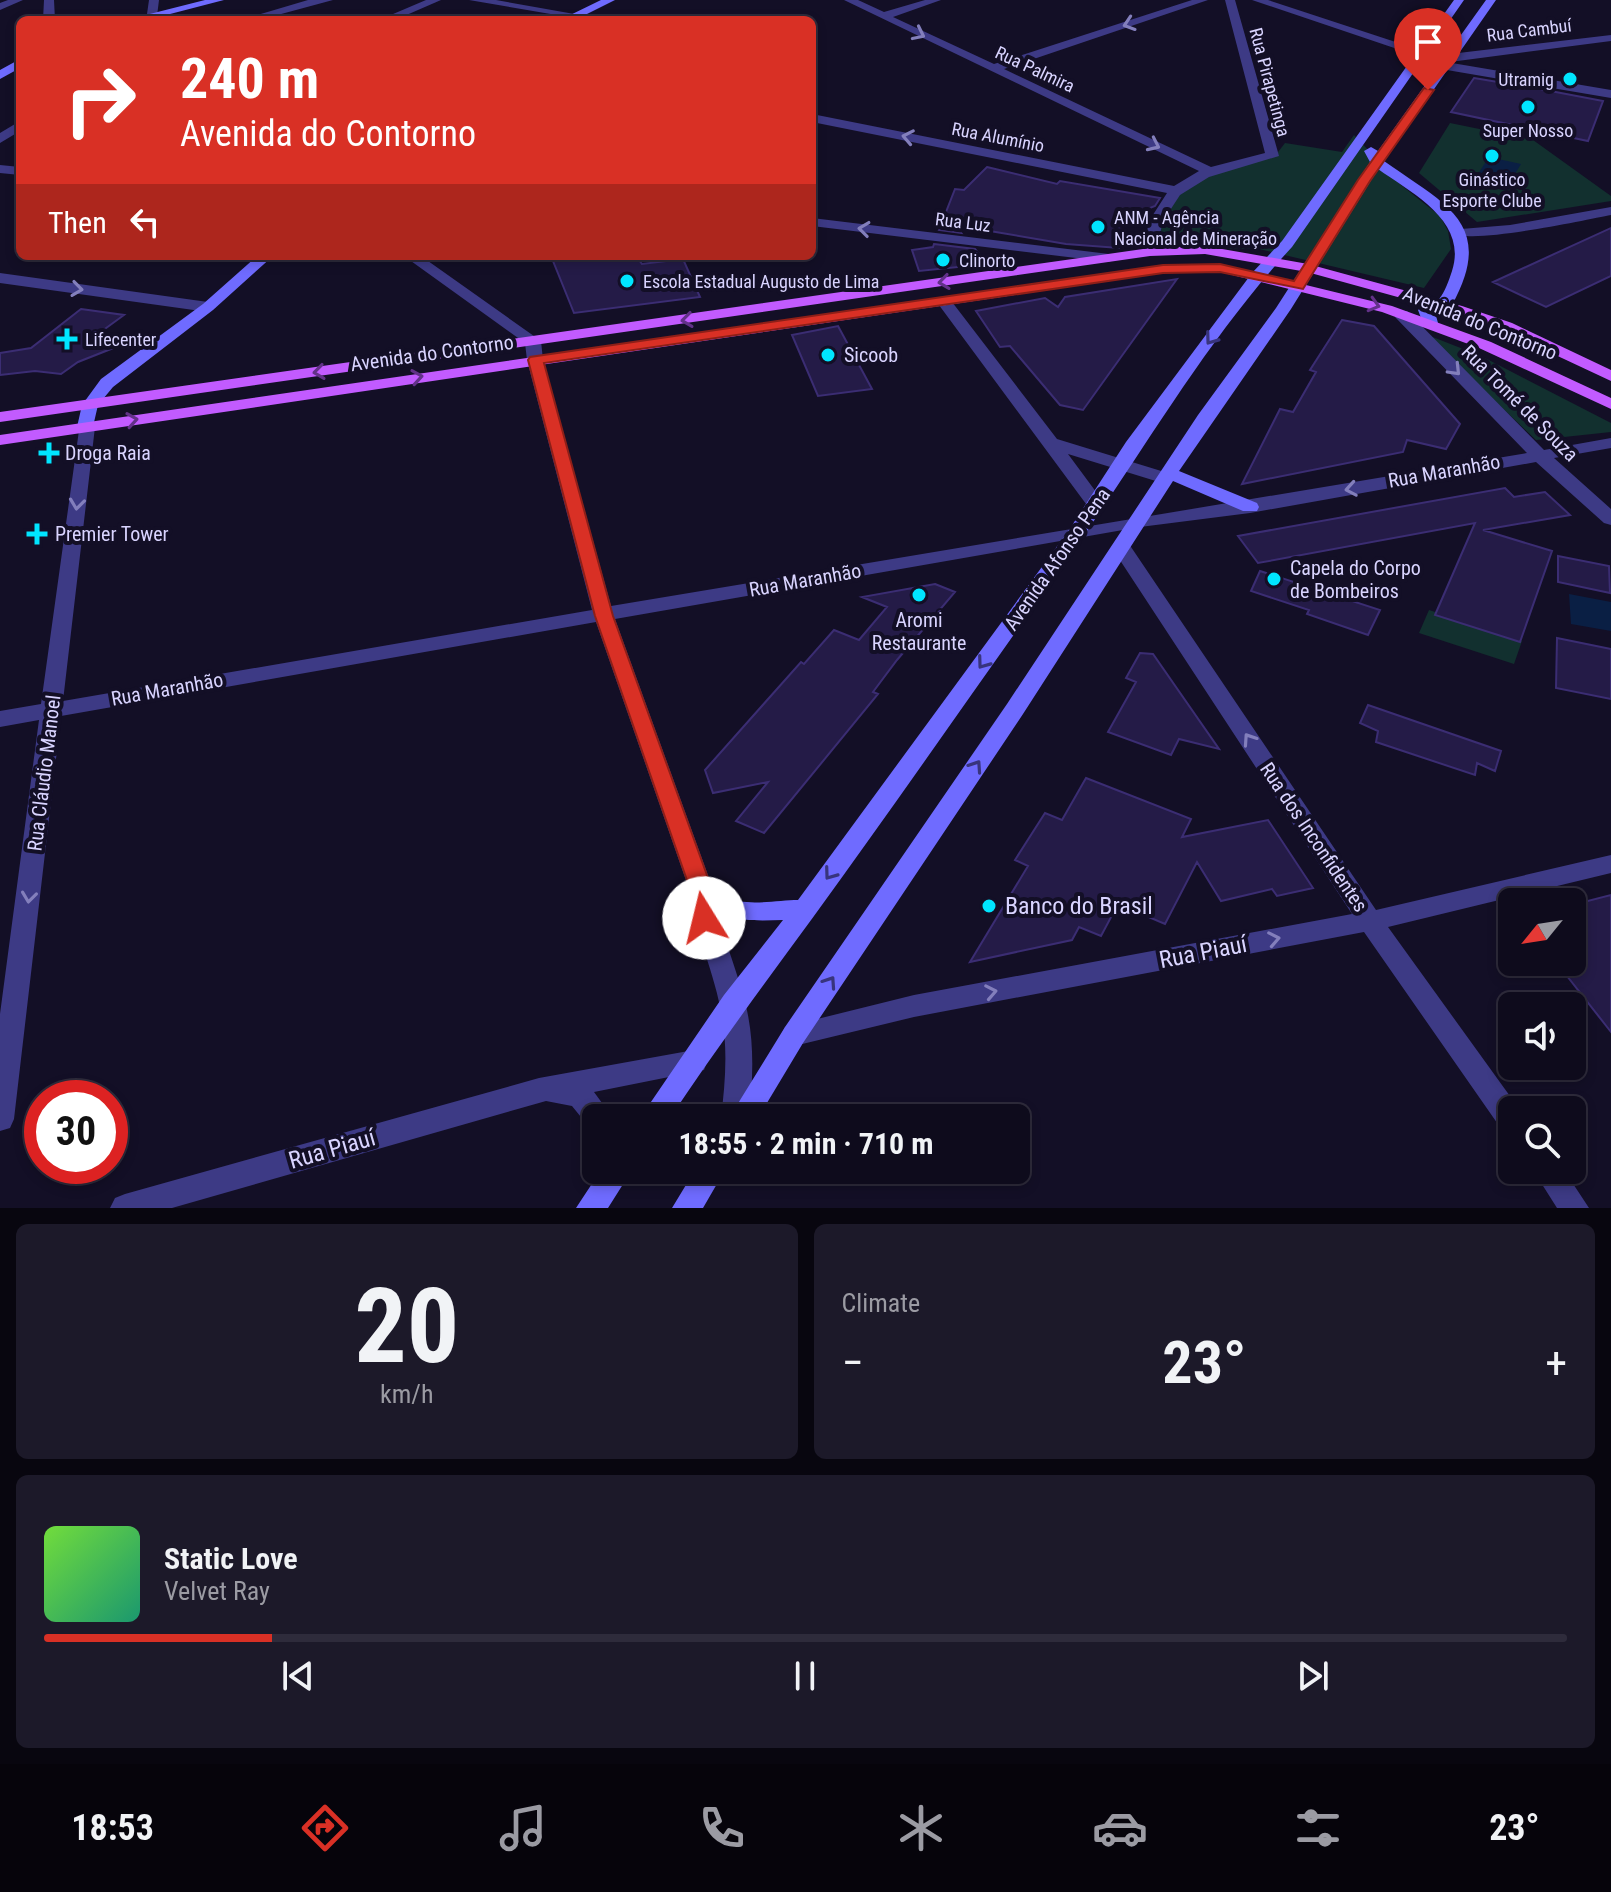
<!DOCTYPE html>
<html lang="en">
<head>
<meta charset="utf-8">
<style>
  body { margin:0; font-family:"Roboto Condensed",sans-serif; background:#1c1929; color:#f1f3f6; height:100vh; display:flex; flex-direction:column; font-size:30px; white-space:nowrap }
  * { box-sizing:border-box; margin:0 }
  p { font-size:26px; color:#9b9ba3 }
  .icon { flex:none; width:44px; height:44px; fill:none; stroke:currentColor; stroke-width:2; stroke-linecap:round; stroke-linejoin:round }
  .map { position:relative; height:1208px; overflow:hidden }
  .drawer { display:flex; flex-direction:column; gap:16px; padding:16px; background:#08060f; flex:1 }
  .drawer>* { flex:none }
  .guide { position:absolute; left:16px; top:16px; width:800px; height:244px; border-radius:12px; box-shadow:0 4px 12px #0003,0 0 0 2px #2e2b3b; background:#d93025; color:#fff; overflow:hidden }
  .needle { width:52px; rotate:240deg }
  .fabs { position:absolute; left:1498px; top:888px; display:grid; gap:16px }
  .fabs a { display:grid; place-items:center; width:88px; height:88px; border-radius:12px; background:#0e0b1c; box-shadow:0 4px 12px #0003,0 0 0 2px #2e2b3b; font-size:40px }
  .speed { position:absolute; left:24px; top:1080px; display:flex; gap:16px; font-size:40px; font-weight:700; text-align:center }
  .speed>* { display:grid; place-content:center; width:104px; height:104px; border-radius:50%; background:#0e0b1c; box-shadow:0 4px 12px #0003,0 0 0 2px #2e2b3b; line-height:1 }
  .speed .limit { border:12px solid #d22; background:#fff; color:#111 }
  .pin { position:absolute; display:grid; place-items:center; width:68px; height:68px; color:#fff; margin:-82px -34px; border-radius:50% 50% 50% 0; rotate:-45deg; box-shadow:0 0 8px #0007 }
  .pin .icon { rotate:45deg }
  .me { position:absolute; width:88px; margin:-44px; rotate:351deg; stroke-linejoin:round; filter:drop-shadow(0 0 6px #0008) }
  .turn { display:flex; align-items:center; gap:28px; height:168px; padding:0 32px; font-size:36px }
  .turn .icon { width:104px; height:104px; stroke-width:2.5 }
  .turn b { display:block; font-size:56px; line-height:68px }
  .then { display:flex; align-items:center; height:76px; padding:0 32px; background:#0003; gap:16px; font-size:30px }
  .big { font-size:60px; font-weight:700; line-height:1.1 }
  .drawer .card { flex:1; display:flex; flex-direction:column; justify-content:center; gap:12px; min-width:0; padding:0 28px; border-radius:12px; background:#1c1929 }
  .drawer .dial { align-items:center; gap:0 }
  .dial b { font-size:104px; line-height:1 }
  .song { display:flex; align-items:center; gap:24px }
  .cover { width:96px; height:96px; border-radius:12px; background:linear-gradient(135deg,hsl(100 70% 55%),hsl(160 70% 35%)) }
  .played { height:8px; border-radius:4px; background:linear-gradient(90deg,#d93025 15%,#2e2b3b 15%) }
  .keys { display:flex; justify-content:space-around; direction:ltr }
  .heat { display:flex; justify-content:space-between; align-items:center; font-size:44px; direction:ltr }
  .drawer .tiles { flex:1; display:grid; gap:16px; grid-template-columns:1fr 1fr }
  .card:last-child { grid-column:span 2 }
  .trip { position:absolute; left:582px; top:1104px; width:448px; height:80px; border-radius:12px; background:#0e0b1c; box-shadow:0 4px 12px #0003,0 0 0 2px #2e2b3b; font-weight:700; line-height:80px; text-align:center }
  .tabs { display:flex; height:128px; justify-content:space-around; align-items:center; background:#06040b; color:#9b9ba3 }
  .tabs .icon { width:56px; height:56px }
  .tabs .on { color:#d93025 }
  .tabs b { font-size:36px; color:#f1f3f6 }
  .map>svg:first-child { display:block }
</style>
</head>
<body>
<div class="map">
<svg width="1611" height="1208" viewBox="0 0 1611 1208">
  <rect width="100%" height="100%" fill="#130f26"/>
  <path fill="#12302f" d="M 1450,123 L 1533,140 L 1611,196 L 1611,201 L 1477,222 L 1419,173 Z
    M 1354,135 L 1401,185 L 1440,216 L 1448,231 L 1451,249 L 1424,288 L 1259,249 L 1156,249 L 1158,221 L 1178,192 L 1209,171 L 1275,156 L 1285,143 L 1342,152 Z
    M 1425,334 L 1481,356 L 1611,423 L 1611,432 L 1536,440 Z
    M 1429,610 L 1522,641 L 1514,664 L 1419,633 Z"/>
  <path fill="#0a1f44" d="M 1489,157 L 1521,164 L 1507,187 L 1474,180 Z
    M 1569,594 L 1611,602 L 1611,631 L 1571,624 Z"/>
  <path fill="#241b47" stroke="#3b2d73" stroke-width="2" d="M 1474,78 L 1540,89 L 1603,101 L 1588,141 L 1451,112 Z
    M 987,167 L 1057,184 L 1060,181 L 1160,198 L 1155,206 L 1125,218 L 1119,248 L 1066,244 L 954,225 L 961,233 L 939,230 L 955,189 L 964,190 Z
    M 1611,228 L 1611,276 L 1546,307 L 1493,282 Z
    M 934,244 L 975,249 L 988,264 L 919,271 L 912,250 L 933,247 Z
    M 551,256 L 636,256 L 642,264 L 683,259 L 700,297 L 574,313 Z
    M 1177,279 L 1083,410 L 1060,405 L 1010,346 L 1000,347 L 976,311 L 1045,298 L 1058,307 L 1065,297 Z
    M 81,309 L 124,315 L 87,342 L 120,339 L 121,345 L 78,362 L 61,374 L 35,371 L 0,375 L 0,353 L 31,348 Z
    M 1342,320 L 1374,326 L 1460,424 L 1446,449 L 1407,440 L 1403,452 L 1242,484 L 1280,409 L 1293,412 L 1316,372 L 1310,370 Z
    M 838,326 L 872,389 L 818,396 L 792,335 Z
    M 1505,488 L 1514,497 L 1545,492 L 1570,515 L 1483,530 L 1552,551 L 1520,642 L 1435,615 L 1475,523 L 1258,563 L 1238,536 Z
    M 1558,556 L 1609,566 L 1610,593 L 1558,582 Z
    M 1260,571 L 1380,610 L 1368,635 L 1307,614 L 1309,610 L 1251,591 Z
    M 935,584 L 955,592 L 897,660 L 873,692 L 878,694 L 764,833 L 736,821 L 768,782 L 713,793 L 705,770 L 801,662 L 804,664 L 834,630 L 859,640 L 887,607 L 862,597 Z
    M 1557,638 L 1611,649 L 1611,699 L 1556,688 Z
    M 1140,653 L 1153,654 L 1219,749 L 1179,739 L 1171,755 L 1108,732 L 1136,682 L 1126,678 Z
    M 1368,705 L 1501,751 L 1495,771 L 1477,763 L 1475,775 L 1376,742 L 1378,731 L 1360,723 Z
    M 1086,778 L 1191,819 L 1182,837 L 1268,820 L 1313,888 L 1277,896 L 1272,889 L 1221,901 L 1197,862 L 1165,924 L 1118,904 L 1101,936 L 1079,927 L 1072,940 L 970,962 L 1028,866 L 1015,860 L 1045,813 L 1062,820 Z
    M 1611,895 L 1611,1032 L 1556,962 L 1572,962 L 1572,905 Z"/>
  <g fill="none" stroke-linecap="round" stroke-linejoin="round">
    <path fill="#3d3a85" fill-rule="evenodd" d="M 8,0 L 23,0 L 0,10 L 0,3 Z
      M 44,0 L 54,0 L 55,20 L 43,20 Z
      M 149,0 L 159,0 L 157,16 L 147,14 Z
      M 308,0 L 333,0 L 259,20 L 241,20 Z
      M 426,0 L 441,0 L 395,20 L 379,20 Z
      M 469,0 L 496,0 L 580,15 L 574,18 Z
      M 844,0 L 858,0 L 884,12 L 925,0 L 941,0 L 893,17 L 994,64 L 1192,0 L 1208,0 L 1004,69 L 1211,167 L 1265,153 L 1225,0 L 1235,0 L 1279,156 L 1209,177 L 1180,195 L 1163,221 L 1155,255 L 1145,255 L 1143,252 L 1149,221 L 1167,193 L 812,122 L 812,114 L 1174,186 L 1199,171 Z
      M 1252,0 L 1268,0 L 1426,52 L 1446,62 L 1611,90 L 1611,98 L 1441,69 L 1418,56 Z
      M 1611,35 L 1611,41 L 1450,62 L 1444,58 L 1450,54 Z
      M 20,121 L 20,131 L 0,143 L 0,133 Z
      M 0,165 L 20,167 L 20,175 L 0,173 Z
      M 1611,207 L 1611,215 C 1585,220 1470,245 1454,233 L 1461,229 L 1510,225 Z
      M 812,218 L 1109,254 L 1116,258 L 1109,262 L 812,226 Z
      M 404,256 L 421,256 L 541,341 L 543,360 L 611,606 L 1527,453 L 1395,317 L 1395,311 L 1407,311 L 1544,450 L 1611,438 L 1611,448 L 1554,458 L 1611,509 L 1611,525 L 1604,523 L 1536,462 L 1250,513 L 1140,527 L 615,619 L 713,889 C 719,928 735,964 745,1002 C 755,1040 753,1079 749,1118 L 721,1118 C 725,1085 728,1051 722,1017 C 715,973 695,933 689,889 L 596,622 L 61,716 L 14,1119 L 10,1128 L 0,1131 L 0,1014 L 39,720 L 0,727 L 0,711 L 41,704 L 80,423 L 86,422 L 95,427 L 63,701 L 592,610 L 527,360 L 525,343 Z
      M 0,273 L 208,302 L 216,307 L 208,312 L 0,283 Z
      M 944,296 L 949,298 L 1057,439 L 1171,474 L 1174,478 L 1171,482 L 1159,482 L 1068,454 L 1105,504 L 1096,510 L 1089,508 L 936,301 Z
      M 1122,542 L 1129,544 L 1376,910 L 1611,855 L 1611,873 L 1388,927 L 1520,1110 L 1512,1110 L 1512,1133 L 1502,1130 L 1364,932 L 914,1017 L 794,1046 L 785,1043 L 781,1035 L 785,1027 L 914,995 L 1352,914 L 1112,548 Z
      M 694,1050 L 704,1054 L 707,1062 L 704,1070 L 594,1092 L 613,1118 L 596,1118 L 596,1129 L 589,1127 L 572,1106 L 546,1101 L 172,1208 L 110,1208 L 115,1198 L 125,1194 L 539,1078 Z
      M 1533,1170 L 1564,1170 L 1589,1208 L 1557,1208 Z"/>
    <path fill="#6f6bff" fill-rule="evenodd" d="M 205,0 L 224,0 L 147,20 L 126,20 Z
      M 601,0 L 615,0 L 575,20 L 560,20 Z
      M 1454,0 L 1464,0 L 1292,247 C 1204,342 1141,456 1066,561 C 982,679 899,799 814,916 C 765,983 716,1049 670,1118 L 640,1118 L 724,995 L 783,920 C 749,921 707,923 689,889 L 692,882 C 710,877 712,889 726,897 C 745,907 777,900 798,900 L 1069,530 L 1126,442 L 1252,273 L 1282,241 Z
      M 1486,0 L 1496,0 L 1384,161 C 1444,204 1497,223 1452,305 L 1435,312 L 1438,323 L 1436,326 L 1424,326 L 1418,310 C 1424,305 1435,305 1439,299 C 1445,292 1449,280 1452,271 C 1468,221 1413,194 1378,169 L 1291,309 L 1179,471 L 1257,503 L 1259,507 L 1257,511 L 1243,511 L 1173,481 L 1023,714 L 803,1043 L 758,1118 L 729,1118 L 785,1027 L 1007,704 L 1198,415 L 1276,308 L 1370,162 L 1364,151 L 1371,147 L 1378,151 Z
      M 20,59 L 20,68 L 0,79 L 0,70 Z
      M 257,256 L 273,256 L 213,310 L 113,387 L 98,405 L 92,431 L 80,431 L 77,427 L 82,405 L 101,379 L 203,304 Z
      M 601,1170 L 632,1170 L 608,1208 L 576,1208 Z
      M 695,1170 L 725,1170 L 703,1208 L 672,1208 Z"/>
    <path fill="#c25bff" fill-rule="evenodd" d="M 1205,246 L 1308,264 L 1462,306 L 1512,323 L 1611,370 L 1611,381 L 1500,329 L 1452,312 L 1307,272 L 1205,254 L 1150,256 L 0,422 L 0,412 L 1150,248 Z
      M 1220,264 L 1392,306 L 1491,342 L 1611,398 L 1611,409 L 1479,348 L 1382,312 L 1220,272 L 1163,273 L 0,445 L 0,435 L 1163,265 Z"/>
  </g>
  <defs><path id="oneway-chevron" d="M-2-3.5L2.5 0L-2 3.5" fill="none" stroke-width="1.6" stroke-linecap="round" stroke-linejoin="round" transform="scale(2)"/></defs>
  <g stroke="#837fbc">
    <use href="#oneway-chevron" transform="translate(1129 24) rotate(162)"/>
    <use href="#oneway-chevron" transform="translate(919 34) rotate(26)"/>
    <use href="#oneway-chevron" transform="translate(908 137) rotate(-169)"/>
    <use href="#oneway-chevron" transform="translate(1154 145) rotate(25)"/>
    <use href="#oneway-chevron" transform="translate(864 229) rotate(-173)"/>
    <use href="#oneway-chevron" transform="translate(77 289) rotate(8)"/>
    <use href="#oneway-chevron" transform="translate(1455 370) rotate(46)"/>
    <use href="#oneway-chevron" transform="translate(1351 489) rotate(170)"/>
    <use href="#oneway-chevron" transform="translate(77 504) rotate(97)"/>
    <use href="#oneway-chevron" transform="translate(1249 739) rotate(-124)"/>
    <use href="#oneway-chevron" transform="translate(29 897) rotate(97)"/>
    <use href="#oneway-chevron" transform="translate(1274 939) rotate(-11)"/>
    <use href="#oneway-chevron" transform="translate(991 992) rotate(-11)"/>
  </g>
  <g stroke="#623188">
    <use href="#oneway-chevron" transform="translate(944 282) rotate(172)"/>
    <use href="#oneway-chevron" transform="translate(1374 305) rotate(16)"/>
    <use href="#oneway-chevron" transform="translate(687 320) rotate(172)"/>
    <use href="#oneway-chevron" transform="translate(319 372) rotate(172)"/>
    <use href="#oneway-chevron" transform="translate(417 377) rotate(-9)"/>
    <use href="#oneway-chevron" transform="translate(132 420) rotate(-9)"/>
  </g>
  <g stroke="#38347d">
    <use href="#oneway-chevron" transform="translate(1211 339) rotate(126)"/>
    <use href="#oneway-chevron" transform="translate(983 663) rotate(126)"/>
    <use href="#oneway-chevron" transform="translate(976 766) rotate(-56)"/>
    <use href="#oneway-chevron" transform="translate(830 874) rotate(126)"/>
    <use href="#oneway-chevron" transform="translate(830 982) rotate(-56)"/>
  </g>
  <path fill="#d93025" stroke="#8d1f18" stroke-width="2" d="M 1424,88 L 1434,90 L 1370,181 L 1303,289 L 1220,272 L 1163,273 L 544,363 L 613,616 L 712,889 L 715,918 L 712,925 L 704,927 L 696,925 L 690,889 L 595,616 L 528,360 L 530,357 L 1163,265 L 1220,264 L 1294,281 L 1358,180 Z"/>
  <g fill="#00e5ff" stroke="#130f26" stroke-width="3">
    <circle cx="1570" cy="79" r="8"/>
    <circle cx="1528" cy="107" r="8"/>
    <circle cx="1492" cy="156" r="8"/>
    <circle cx="1098" cy="227" r="8"/>
    <circle cx="943" cy="260" r="8"/>
    <circle cx="627" cy="281" r="8"/>
    <path d="M63 327h8v8h8v8h-8v8h-8v-8h-8v-8h8z"/>
    <circle cx="828" cy="355" r="8"/>
    <path d="M45 441h8v8h8v8h-8v8h-8v-8h-8v-8h8z"/>
    <path d="M33 522h8v8h8v8h-8v8h-8v-8h-8v-8h8z"/>
    <circle cx="1274" cy="579" r="8"/>
    <circle cx="919" cy="595" r="8"/>
    <circle cx="989" cy="906" r="8"/>
  </g>
  <g text-anchor="middle" dominant-baseline="central" stroke-width="8" stroke-linejoin="round" paint-order="stroke">
    <g font-size="18" fill="#d9d4ff" stroke="#130f26">
      <text transform="translate(1529 30) rotate(-7)">Rua Cambuí</text>
      <text transform="translate(1035 69) rotate(25)">Rua Palmira</text>
      <text transform="translate(1270 82) rotate(75)">Rua Pirapetinga</text>
      <text transform="translate(998 137) rotate(11)">Rua Alumínio</text>
      <text transform="translate(963 222) rotate(7)">Rua Luz</text>
    </g>
    <g font-size="18" fill="#d9d4ff" stroke="#130f26" text-anchor="start">
      <text x="1554" y="79" text-anchor="end">Utramig</text>
      <text x="1528" y="130" text-anchor="middle">Super Nosso</text>
      <text x="1492" y="179" text-anchor="middle">Ginástico<tspan x="1492" dy="21">Esporte Clube</tspan></text>
      <text x="1114" y="217">ANM - Agência<tspan x="1114" dy="21">Nacional de Mineração</tspan></text>
      <text x="959" y="260">Clinorto</text>
      <text x="643" y="281">Escola Estadual Augusto de Lima</text>
      <text x="85" y="339">Lifecenter</text>
    </g>
    <g font-size="20" fill="#d9d4ff" stroke="#130f26">
      <text transform="translate(1480 323) rotate(22)">Avenida do Contorno</text>
      <text transform="translate(432 353) rotate(-8)">Avenida do Contorno</text>
      <text transform="translate(1520 403) rotate(45)">Rua Tomé de Souza</text>
      <text transform="translate(1444 471) rotate(-10)">Rua Maranhão</text>
      <text transform="translate(1057 559) rotate(-55)">Avenida Afonso Pena</text>
      <text transform="translate(805 580) rotate(-10)">Rua Maranhão</text>
      <text transform="translate(167 689) rotate(-10)">Rua Maranhão</text>
      <text transform="translate(44 773) rotate(-83)">Rua Cláudio Manoel</text>
      <text transform="translate(1314 837) rotate(56)">Rua dos Inconfidentes</text>
    </g>
    <g font-size="20" fill="#d9d4ff" stroke="#130f26" text-anchor="start">
      <text x="844" y="355">Sicoob</text>
      <text x="65" y="453">Droga Raia</text>
      <text x="55" y="534">Premier Tower</text>
      <text x="1290" y="568">Capela do Corpo<tspan x="1290" dy="23">de Bombeiros</tspan></text>
      <text x="919" y="620" text-anchor="middle">Aromi<tspan x="919" dy="23">Restaurante</tspan></text>
    </g>
    <g font-size="24" fill="#d9d4ff" stroke="#130f26" text-anchor="start">
      <text x="1005" y="906">Banco do Brasil</text>
    </g>
    <g font-size="24" fill="#d9d4ff" stroke="#130f26">
      <text transform="translate(1203 952) rotate(-11)">Rua Piauí</text>
      <text transform="translate(332 1149) rotate(-16)">Rua Piauí</text>
    </g>
  </g>
</svg>
<div class="fabs">
<a><svg class="needle" viewBox="-14 -14 28 28"><path d="M0-13l5 13h-10z" fill="#e53935"/><path d="M0 13l5-13h-10z" fill="#9b9ba3"/></svg></a>
<a><svg class="icon" aria-label="sound" viewBox="0 0 24 24"><path d="M4 9h4l5-4v14l-5-4H4zM17 9q2 3 0 6"/></svg></a>
<a><svg class="icon" aria-label="search" viewBox="0 0 24 24"><circle cx="10" cy="10" r="6"/><path d="M15 15l6 6"/></svg></a>
</div>
<div class="speed"><div class="limit">30</div></div>
<div class="pin" style="left:1428px;top:90px;background:#d93025"><svg class="icon" aria-label="arrive" viewBox="0 0 24 24"><path d="M6 21V4h12l-3 4 3 4H6"/></svg></div>
<svg class="me" style="left:704px;top:918px" viewBox="-20 -20 40 40"><circle r="19" fill="#fff"/><path d="M0-13L10 11 0 6-10 11z" fill="#d93025"/></svg>
<div class="trip">18:55 · 2 min · 710 m</div>
<div class="guide">
<div class="turn"><svg class="icon" aria-label="right" viewBox="0 0 24 24"><path d="M7 20v-9h11M14 6l5 5-5 5"/></svg><div><b>240 m</b>Avenida do Contorno</div></div>
<div class="then">Then<svg class="icon" aria-label="left" viewBox="0 0 24 24"><path d="M17 20v-9H6M10 6l-5 5 5 5"/></svg></div>
</div>
</div>
<section class="drawer">
<div class="tiles">
<div class="card dial"><b>20</b><p>km/h</p></div>
<div class="card"><p>Climate</p>
<div class="heat"><a>−</a><b class="big">23°</b><a>+</a></div>
</div>
<div class="card">
<div class="song"><i class="cover"></i><div><b>Static Love</b><p>Velvet Ray</p></div></div>
<div class="played"></div>
<div class="keys"><svg class="icon" aria-label="previous" viewBox="0 0 24 24"><path d="M18 5L8 12l10 7zM5 5v14"/></svg><svg class="icon" aria-label="pause" viewBox="0 0 24 24"><path d="M8 5v14M16 5v14"/></svg><svg class="icon" aria-label="next" viewBox="0 0 24 24"><path d="M6 5l10 7-10 7zM19 5v14"/></svg></div>
</div>
</div>
</section>
<nav class="tabs">
<b>18:53</b>
<svg class="icon on" aria-label="directions" viewBox="0 0 24 24"><path d="M12 3l9 9-9 9-9-9zM9 14v-3h6M13 9l2 2-2 2"/></svg>
<svg class="icon" aria-label="music" viewBox="0 0 24 24"><path d="M9 18V5l10-2v13"/><circle cx="6" cy="18" r="3"/><circle cx="16" cy="16" r="3"/></svg>
<svg class="icon" aria-label="phone" viewBox="0 0 24 24"><path d="M5 4h4l2 5-3 2q2 4 5 5l2-3 5 2v4C11 20 4 13 5 4z"/></svg>
<svg class="icon" aria-label="climate" viewBox="0 0 24 24"><path d="M12 3v18M4 7l16 10M4 17L20 7"/></svg>
<svg class="icon" aria-label="car" viewBox="0 0 24 24"><path d="M5 17H2v-5l4-1 3-4h7l3 4 3 1v5h-3M9 17h6M6 11h13"/><circle cx="7" cy="17" r="2"/><circle cx="17" cy="17" r="2"/></svg>
<svg class="icon" aria-label="filters" viewBox="0 0 24 24"><path d="M4 7h16M4 17h16"/><circle cx="9" cy="7" r="2"/><circle cx="15" cy="17" r="2"/></svg>
<b>23°</b>
</nav>
</body>
</html>
